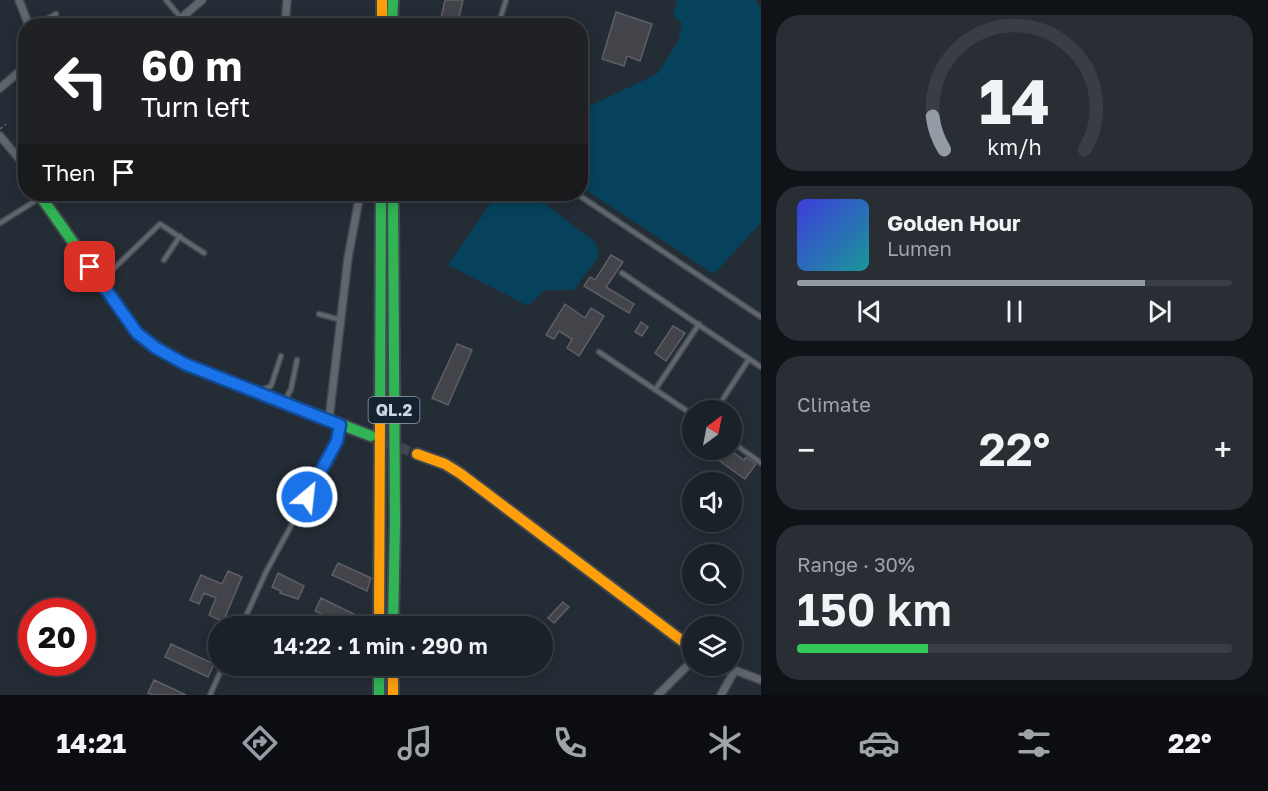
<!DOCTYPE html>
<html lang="en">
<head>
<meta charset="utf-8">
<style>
  body { margin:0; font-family:"Golos Text",sans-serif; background:#282e34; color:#f1f3f6; height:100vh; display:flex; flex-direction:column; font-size:22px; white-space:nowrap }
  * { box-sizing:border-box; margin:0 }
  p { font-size:20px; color:#a0a3a8 }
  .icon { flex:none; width:33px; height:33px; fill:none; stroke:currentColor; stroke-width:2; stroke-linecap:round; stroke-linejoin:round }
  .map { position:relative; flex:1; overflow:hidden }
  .side { display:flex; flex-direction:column; gap:15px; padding:15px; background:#0f1216; width:507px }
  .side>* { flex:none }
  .top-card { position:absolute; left:18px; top:18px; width:570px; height:183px; border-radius:24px; box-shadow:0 3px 15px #0003,0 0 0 2px #393e45; background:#202124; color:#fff; overflow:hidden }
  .needle { width:39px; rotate:32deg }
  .buttons { position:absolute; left:682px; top:400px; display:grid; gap:12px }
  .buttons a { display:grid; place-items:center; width:60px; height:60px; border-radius:50%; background:#1b2128; box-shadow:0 3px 15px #0003,0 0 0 2px #393e45; font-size:30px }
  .speed { position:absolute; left:18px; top:598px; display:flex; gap:12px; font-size:30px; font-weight:700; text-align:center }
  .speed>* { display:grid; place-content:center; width:78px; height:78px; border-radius:50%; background:#1b2128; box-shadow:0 3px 15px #0003,0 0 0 2px #393e45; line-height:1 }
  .speed .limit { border:9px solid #d22; background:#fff; color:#111 }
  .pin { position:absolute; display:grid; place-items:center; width:51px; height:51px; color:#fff; margin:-26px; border-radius:12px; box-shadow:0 3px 9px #0006 }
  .me { position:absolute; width:66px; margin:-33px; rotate:28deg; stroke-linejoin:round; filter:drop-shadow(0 0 4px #0008) }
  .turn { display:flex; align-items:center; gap:21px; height:126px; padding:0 24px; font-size:27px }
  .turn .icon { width:78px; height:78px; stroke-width:2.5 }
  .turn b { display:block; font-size:42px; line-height:51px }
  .then { display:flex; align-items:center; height:57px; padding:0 24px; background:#0003; gap:12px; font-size:22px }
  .big { font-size:45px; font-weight:600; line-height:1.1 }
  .side .widget { flex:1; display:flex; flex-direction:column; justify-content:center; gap:9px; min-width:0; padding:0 21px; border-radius:24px; background:#282e34 }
  .side .dial { align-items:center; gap:0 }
  .dial svg { height:156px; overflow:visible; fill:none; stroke:#393e45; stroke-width:7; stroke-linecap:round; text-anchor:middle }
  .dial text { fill:#f1f3f6; stroke:none }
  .song { display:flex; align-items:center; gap:18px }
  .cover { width:72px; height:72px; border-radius:9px; background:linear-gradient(135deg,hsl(240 70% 55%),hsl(180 70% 35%)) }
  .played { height:6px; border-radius:3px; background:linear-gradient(90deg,#939ca5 80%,#393e45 80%) }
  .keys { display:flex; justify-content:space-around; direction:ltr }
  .heat { display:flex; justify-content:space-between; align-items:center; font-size:33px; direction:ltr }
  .charge { height:9px; border-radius:4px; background:linear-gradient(90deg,#34c759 30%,#393e45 0) }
  .trip { position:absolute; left:208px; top:616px; width:345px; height:60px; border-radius:30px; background:#1b2128; box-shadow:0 3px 15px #0003,0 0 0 2px #393e45; font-weight:600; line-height:60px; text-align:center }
  .tabs { display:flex; height:96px; justify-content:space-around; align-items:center; background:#0b0d10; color:#a0a3a8 }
  .tabs .icon { width:42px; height:42px }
  .tabs .selected { color:#939ca5 }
  .tabs b { font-size:27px; color:#f1f3f6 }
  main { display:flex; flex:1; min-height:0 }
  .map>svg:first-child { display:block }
</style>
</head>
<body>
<main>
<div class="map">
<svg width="761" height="695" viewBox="0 0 761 695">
  <rect width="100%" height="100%" fill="#242c35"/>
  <path fill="#06425b" d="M 677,0 L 755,0 L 761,9 L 761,223 L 714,274 L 581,187 L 581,110 L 657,74 L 678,42 L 682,23 L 673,16 Z
    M 497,194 L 532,194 L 595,242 L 599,256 L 574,290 L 545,290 L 528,306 L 448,265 Z"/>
  <path fill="#43434a" stroke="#5e5e65" stroke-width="1.5" d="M 445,0 L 463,0 L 458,22 L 441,18 Z
    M 616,12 L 652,24 L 640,61 L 627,56 L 624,66 L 602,59 Z
    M 611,255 L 623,262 L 606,287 L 634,304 L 629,313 L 584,286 L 590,277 L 595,280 Z
    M 565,304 L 585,318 L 591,308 L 604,316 L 579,356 L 567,348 L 572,339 L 559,331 L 554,339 L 546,335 Z
    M 641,322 L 648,327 L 642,336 L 635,332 Z
    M 673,326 L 685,333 L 666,361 L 655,353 Z
    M 457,344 L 472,350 L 448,405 L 432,398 Z
    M 704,450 L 730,450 L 744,460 L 746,457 L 756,464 L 745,479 Z
    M 703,472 L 719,483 L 705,483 L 698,478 Z
    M 338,563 L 371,578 L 367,591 L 332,575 Z
    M 228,571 L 242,577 L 223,622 L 209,615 L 216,598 L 204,593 L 199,604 L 190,600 L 201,575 L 222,584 Z
    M 278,573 L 304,586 L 298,599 L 280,593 L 281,591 L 272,587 Z
    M 321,598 L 364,619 L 360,627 L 349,627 L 315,611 Z
    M 563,602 L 569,607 L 554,623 L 548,618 Z
    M 171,644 L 214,664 L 208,677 L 165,657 Z
    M 154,680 L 186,695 L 153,695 L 148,693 Z"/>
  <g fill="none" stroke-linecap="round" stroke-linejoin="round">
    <path stroke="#3e464f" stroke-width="10" stroke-dasharray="10 5" stroke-linecap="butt" d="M 372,437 L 417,454"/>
    <defs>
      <path id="lane" d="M 166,0 L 181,18
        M 34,26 L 56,14
        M 498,26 L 506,0
        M 577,194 L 761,317
        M 0,223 L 40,198
        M 164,260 L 180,236
        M 622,273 L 761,367
        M 103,279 L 160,224 L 204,253
        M 319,314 L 341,320
        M 599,352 L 693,415
        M 655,390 L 699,324
        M 259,391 L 271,386 L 281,356
        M 284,402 L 291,389 L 297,360
        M 715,411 L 749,359
        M 732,442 L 761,463
        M 241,627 L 266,572 L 337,441 L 340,425
        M 210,695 L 223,666"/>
      <path id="street" d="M 19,0 L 29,26
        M 172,26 L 202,0
        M 285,26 L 287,0
        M 0,88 L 26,66
        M 0,136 L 26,167
        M 329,419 L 348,258 L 360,194
        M 724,666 L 761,680
        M 658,695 L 693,660
        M 721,695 L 735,670"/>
      <path id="fast" d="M 392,26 L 393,0
        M 39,194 L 137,333 L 147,342 L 185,364 L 371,436
        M 393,194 L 395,523 L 393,627
        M 380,416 L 381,194
        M 379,666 L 379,695"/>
      <path id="slow" d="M 382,0 L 382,26
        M 417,454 L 445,464 L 461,474 L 693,649
        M 379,627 L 380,416
        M 393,666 L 393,695"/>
    </defs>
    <use href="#lane" stroke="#41484f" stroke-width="7"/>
    <use href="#street" stroke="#41484f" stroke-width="10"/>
    <use href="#fast" stroke="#41484f" stroke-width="14"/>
    <use href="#slow" stroke="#41484f" stroke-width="14"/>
    <path stroke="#656a70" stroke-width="1.5" stroke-dasharray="3 3" stroke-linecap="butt" d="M 0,129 L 6,124"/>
    <use href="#lane" stroke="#60666c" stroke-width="4"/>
    <use href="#street" stroke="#60666c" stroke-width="7"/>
    <use href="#fast" stroke="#30b455" stroke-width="10"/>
    <use href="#slow" stroke="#ff9f0a" stroke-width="10"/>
  </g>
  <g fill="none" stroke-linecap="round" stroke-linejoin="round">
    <defs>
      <path id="route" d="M 90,267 L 137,333 L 156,348 L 185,364 L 340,425 L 337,441 L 307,497"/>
    </defs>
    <use href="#route" stroke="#114b97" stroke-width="15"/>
    <use href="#route" stroke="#1a73e8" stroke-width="10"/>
  </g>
  <g text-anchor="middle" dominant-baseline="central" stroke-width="6" stroke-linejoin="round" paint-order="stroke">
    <rect fill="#152231" stroke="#97a1ad" stroke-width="1.5" x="368.5" y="397" width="51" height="26" rx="4.5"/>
    <g font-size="16" font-weight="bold" fill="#cfd8e2">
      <text x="394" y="410">QL.2</text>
    </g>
  </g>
</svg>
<div class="buttons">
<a><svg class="needle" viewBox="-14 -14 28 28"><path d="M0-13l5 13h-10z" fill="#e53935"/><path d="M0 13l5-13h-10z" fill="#a0a3a8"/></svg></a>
<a><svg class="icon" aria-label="sound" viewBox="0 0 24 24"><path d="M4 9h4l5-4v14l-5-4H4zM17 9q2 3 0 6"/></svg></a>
<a><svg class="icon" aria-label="search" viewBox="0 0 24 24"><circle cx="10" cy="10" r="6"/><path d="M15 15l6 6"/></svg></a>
<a><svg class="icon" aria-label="layers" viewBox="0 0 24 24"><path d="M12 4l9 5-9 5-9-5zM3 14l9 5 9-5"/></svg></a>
</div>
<div class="speed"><div class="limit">20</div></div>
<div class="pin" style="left:90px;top:267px;background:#d93025"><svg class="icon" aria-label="arrive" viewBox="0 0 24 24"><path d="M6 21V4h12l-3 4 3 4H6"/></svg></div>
<svg class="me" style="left:307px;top:497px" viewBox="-20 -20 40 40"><circle r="17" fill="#1a73e8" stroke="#fff" stroke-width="3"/><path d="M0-11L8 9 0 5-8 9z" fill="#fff"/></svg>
<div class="trip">14:22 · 1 min · 290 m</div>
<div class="top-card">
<div class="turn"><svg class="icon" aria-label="left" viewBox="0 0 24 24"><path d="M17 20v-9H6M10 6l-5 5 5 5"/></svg><div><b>60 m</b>Turn left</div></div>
<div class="then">Then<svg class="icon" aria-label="arrive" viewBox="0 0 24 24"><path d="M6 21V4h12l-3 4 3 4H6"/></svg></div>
</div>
</div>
<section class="side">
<div class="widget dial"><svg viewBox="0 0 100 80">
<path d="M14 69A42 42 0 1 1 86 69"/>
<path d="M14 69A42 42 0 0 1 8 52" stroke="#939ca5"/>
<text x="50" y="56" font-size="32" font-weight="700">14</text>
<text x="50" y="72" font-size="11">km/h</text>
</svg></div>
<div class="widget">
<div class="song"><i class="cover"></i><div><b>Golden Hour</b><p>Lumen</p></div></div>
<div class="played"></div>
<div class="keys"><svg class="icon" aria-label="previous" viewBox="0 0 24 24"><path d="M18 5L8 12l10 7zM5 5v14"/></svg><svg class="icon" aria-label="pause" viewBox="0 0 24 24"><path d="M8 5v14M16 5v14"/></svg><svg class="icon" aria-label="next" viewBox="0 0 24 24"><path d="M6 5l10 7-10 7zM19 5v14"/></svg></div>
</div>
<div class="widget"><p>Climate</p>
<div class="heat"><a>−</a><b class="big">22°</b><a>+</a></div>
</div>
<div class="widget"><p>Range · 30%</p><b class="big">150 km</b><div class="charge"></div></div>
</section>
</main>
<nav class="tabs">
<b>14:21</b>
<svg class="icon selected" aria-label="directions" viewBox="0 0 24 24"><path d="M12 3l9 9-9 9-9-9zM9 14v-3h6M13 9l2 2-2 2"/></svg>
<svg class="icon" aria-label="music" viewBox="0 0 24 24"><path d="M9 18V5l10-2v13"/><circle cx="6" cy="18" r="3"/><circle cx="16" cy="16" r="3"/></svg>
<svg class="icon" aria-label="phone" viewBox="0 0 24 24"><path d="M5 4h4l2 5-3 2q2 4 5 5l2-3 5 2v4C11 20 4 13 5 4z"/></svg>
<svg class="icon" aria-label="climate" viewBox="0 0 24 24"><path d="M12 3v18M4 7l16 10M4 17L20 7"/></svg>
<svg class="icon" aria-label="car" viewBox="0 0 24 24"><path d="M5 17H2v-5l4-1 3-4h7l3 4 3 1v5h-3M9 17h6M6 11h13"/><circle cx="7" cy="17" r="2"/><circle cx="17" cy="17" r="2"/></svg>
<svg class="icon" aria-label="filters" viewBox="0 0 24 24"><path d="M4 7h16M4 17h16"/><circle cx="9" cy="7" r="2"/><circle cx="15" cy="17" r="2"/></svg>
<b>22°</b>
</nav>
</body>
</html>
